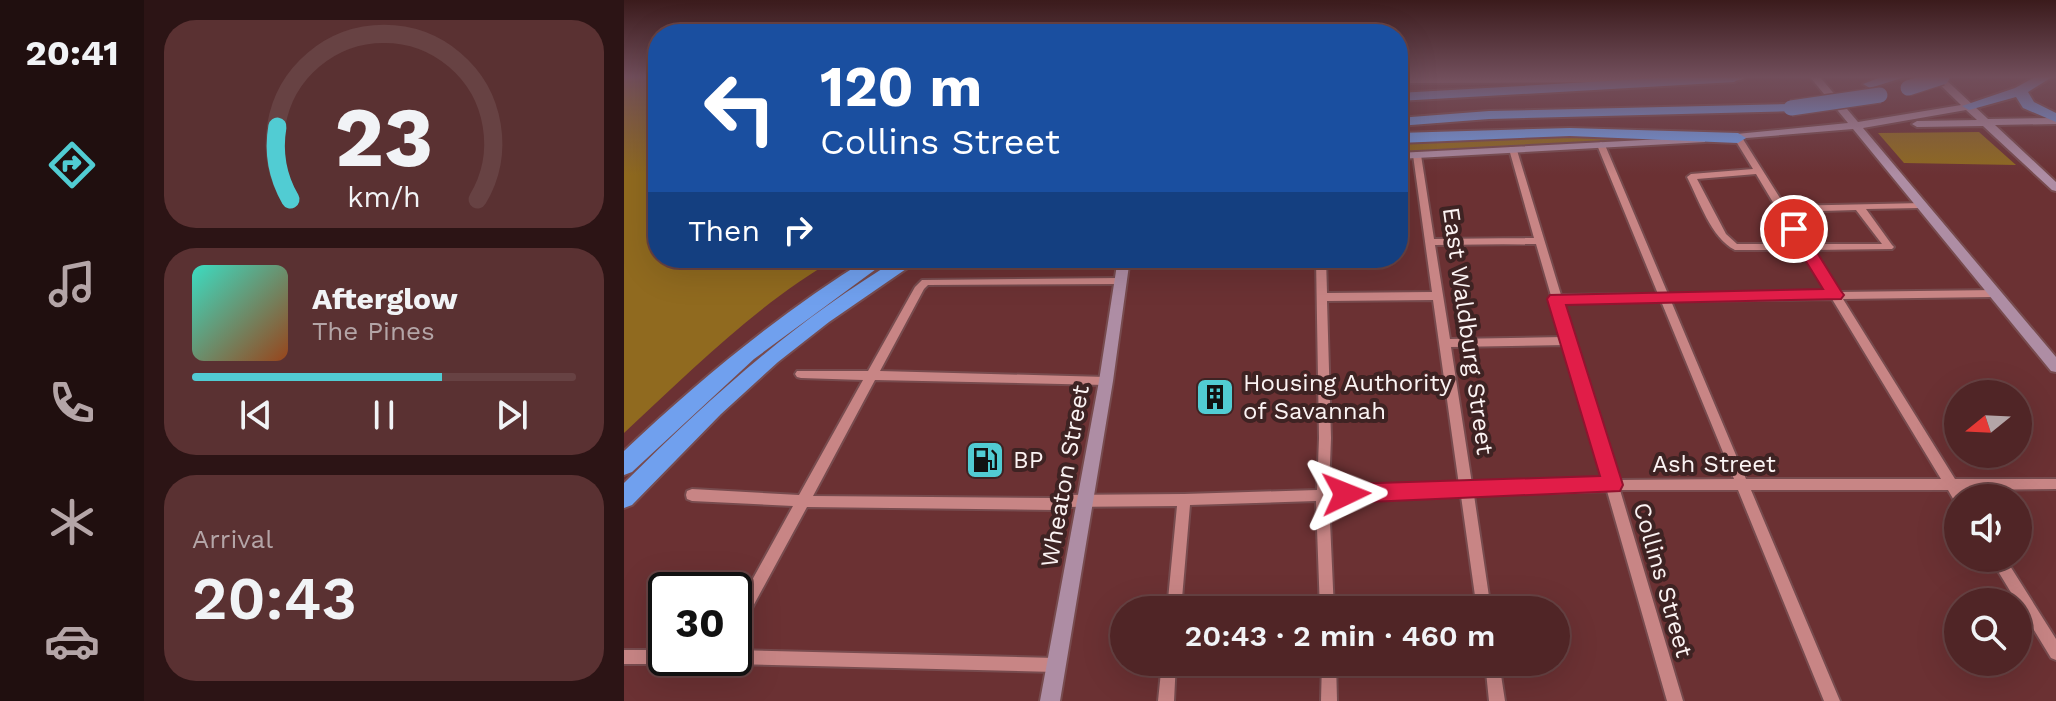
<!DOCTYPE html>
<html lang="en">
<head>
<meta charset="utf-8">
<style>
  body { margin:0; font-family:"Work Sans",sans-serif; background:#5a3132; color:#f1f3f6; height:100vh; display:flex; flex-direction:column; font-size:30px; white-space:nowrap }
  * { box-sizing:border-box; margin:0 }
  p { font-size:26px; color:#b4a5a7 }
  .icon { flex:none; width:44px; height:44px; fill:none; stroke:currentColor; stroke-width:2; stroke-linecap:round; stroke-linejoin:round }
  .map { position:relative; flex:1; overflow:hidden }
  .panel { display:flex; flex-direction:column; gap:20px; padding:20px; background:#2c1415; width:480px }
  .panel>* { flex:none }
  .hud { position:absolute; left:24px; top:24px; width:760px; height:244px; border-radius:32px; box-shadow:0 8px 32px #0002,0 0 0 2px #674243; background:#1a4fa0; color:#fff; overflow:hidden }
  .needle { width:52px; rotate:252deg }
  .tools { position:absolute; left:1320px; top:380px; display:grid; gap:16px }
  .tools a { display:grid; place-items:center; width:88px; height:88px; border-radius:50%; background:#502526; box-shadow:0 8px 32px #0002,0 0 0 2px #674243; font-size:40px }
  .speed { position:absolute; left:24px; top:572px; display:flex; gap:16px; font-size:40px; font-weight:700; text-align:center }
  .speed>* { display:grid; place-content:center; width:104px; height:104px; border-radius:50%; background:#502526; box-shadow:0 8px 32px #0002,0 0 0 2px #674243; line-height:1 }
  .speed .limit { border:4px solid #111; border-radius:12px; background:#fff; color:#111 }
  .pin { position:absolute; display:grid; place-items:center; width:68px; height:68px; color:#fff; margin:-34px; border:4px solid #fff; border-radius:50%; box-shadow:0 2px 8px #0007 }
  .me { position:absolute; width:88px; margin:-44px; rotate:88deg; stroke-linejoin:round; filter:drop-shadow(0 0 6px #0008) }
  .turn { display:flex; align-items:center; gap:28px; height:168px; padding:0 40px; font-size:36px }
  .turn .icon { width:104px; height:104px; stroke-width:2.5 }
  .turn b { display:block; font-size:56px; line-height:68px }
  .then { display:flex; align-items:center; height:76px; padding:0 40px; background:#0003; gap:16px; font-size:30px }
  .big { font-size:60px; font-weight:600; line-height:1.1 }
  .panel .card { flex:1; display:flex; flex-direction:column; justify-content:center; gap:12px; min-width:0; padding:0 28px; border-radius:32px; background:#5a3132 }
  .panel .dial { align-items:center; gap:0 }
  .dial svg { height:208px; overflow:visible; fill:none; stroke:#674243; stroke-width:7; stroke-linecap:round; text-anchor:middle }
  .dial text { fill:#f1f3f6; stroke:none }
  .song { display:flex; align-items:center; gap:24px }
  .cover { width:96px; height:96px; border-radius:12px; background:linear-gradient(135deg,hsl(170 70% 55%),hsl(20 70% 35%)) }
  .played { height:8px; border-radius:4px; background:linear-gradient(90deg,#51ccd3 65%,#674243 65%) }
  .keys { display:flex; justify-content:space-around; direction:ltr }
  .trip { position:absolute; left:486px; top:596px; width:460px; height:80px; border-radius:40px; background:#502526; box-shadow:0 8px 32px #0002,0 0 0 2px #674243; font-weight:600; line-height:80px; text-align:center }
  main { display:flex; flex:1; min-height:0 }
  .tabs { display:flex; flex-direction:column; width:144px; justify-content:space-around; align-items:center; background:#200f0f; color:#b4a5a7 }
  .tabs .icon { width:56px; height:56px }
  .tabs .selected { color:#51ccd3 }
  .tabs b { font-size:36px; color:#f1f3f6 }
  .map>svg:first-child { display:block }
</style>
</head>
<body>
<main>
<nav class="tabs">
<b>20:41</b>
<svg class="icon selected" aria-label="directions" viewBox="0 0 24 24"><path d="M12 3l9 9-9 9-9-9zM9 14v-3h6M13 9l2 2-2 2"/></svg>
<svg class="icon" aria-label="music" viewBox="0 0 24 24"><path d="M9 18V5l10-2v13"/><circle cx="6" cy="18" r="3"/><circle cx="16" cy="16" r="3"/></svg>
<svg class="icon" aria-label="phone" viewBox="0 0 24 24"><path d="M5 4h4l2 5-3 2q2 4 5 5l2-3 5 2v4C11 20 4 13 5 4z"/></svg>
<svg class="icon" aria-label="climate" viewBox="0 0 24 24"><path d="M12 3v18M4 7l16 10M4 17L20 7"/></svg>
<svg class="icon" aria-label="car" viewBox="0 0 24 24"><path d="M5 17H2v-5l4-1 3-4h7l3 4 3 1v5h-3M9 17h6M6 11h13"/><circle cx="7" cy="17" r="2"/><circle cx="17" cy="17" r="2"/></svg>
</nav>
<section class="panel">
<div class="card dial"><svg viewBox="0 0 100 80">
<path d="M14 69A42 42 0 1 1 86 69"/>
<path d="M14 69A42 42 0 0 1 9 41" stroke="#51ccd3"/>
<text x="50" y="56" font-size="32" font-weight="700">23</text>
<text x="50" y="72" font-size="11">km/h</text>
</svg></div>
<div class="card">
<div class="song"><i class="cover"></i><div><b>Afterglow</b><p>The Pines</p></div></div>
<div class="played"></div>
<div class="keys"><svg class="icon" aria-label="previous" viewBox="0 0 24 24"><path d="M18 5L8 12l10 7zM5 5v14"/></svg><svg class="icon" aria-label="pause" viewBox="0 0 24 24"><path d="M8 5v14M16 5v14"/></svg><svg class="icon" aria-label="next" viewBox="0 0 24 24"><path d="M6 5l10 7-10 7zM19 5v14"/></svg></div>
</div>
<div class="card"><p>Arrival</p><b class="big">20:43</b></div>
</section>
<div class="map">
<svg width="1432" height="701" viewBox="0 0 1432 701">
  <rect width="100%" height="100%" fill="#6b3133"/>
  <path fill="#906a1f" d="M 0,77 L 34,77 L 34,258 L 213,258 C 133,304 67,371 0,433 Z
    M 1355,132 L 1392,165 L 1280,163 L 1254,133 Z
    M 930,137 L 1012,139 L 774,153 L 774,143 Z"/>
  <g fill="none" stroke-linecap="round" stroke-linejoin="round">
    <defs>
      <path id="minor" d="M 1111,136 L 1117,136 L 1161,206 L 1299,203 L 1299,207 L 1296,208 L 1242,209 L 1268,245 L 1270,247 L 1268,249 L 1188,250 L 1214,292 L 1373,290 L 1374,293 L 1369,297 L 1219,299 L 1331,479 L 1432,479 L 1432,489 L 1338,490 L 1342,498 L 1334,498 L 1334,503 L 1331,502 L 1324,490 L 1127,490 L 1216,701 L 1200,701 L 1114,490 L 996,490 L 1059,701 L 1043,701 L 983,491 L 850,495 L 867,610 L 853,610 L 837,496 L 705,500 L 710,610 L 696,610 L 692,501 L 566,505 L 557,610 L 543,610 L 553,506 L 437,507 L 430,510 L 183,507 L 115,632 L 110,634 L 110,613 L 169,506 L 68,501 L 63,499 L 62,495 L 63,491 L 68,489 L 175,495 L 239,380 L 177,378 L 173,377 L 171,374 L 173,371 L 244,371 L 291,287 L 298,280 L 496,278 L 501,281 L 496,284 L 304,285 L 300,289 L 256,371 L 482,377 L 486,378 L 488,381 L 486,384 L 482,385 L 251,380 L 189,496 L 429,498 L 436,495 L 560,494 L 693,490 L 695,438 L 692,258 L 702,258 L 703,293 L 808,292 L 789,155 L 790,153 L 793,152 L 797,155 L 810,239 L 910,238 L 885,149 L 886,147 L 892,147 L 937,295 L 1034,294 L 973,145 L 977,142 L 981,145 L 1044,294 L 1203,292 L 1178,250 L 1111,250 C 1087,238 1075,200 1063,177 L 1067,174 L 1129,169 L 1110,138 ZM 1132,174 L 1174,244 L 1113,244 L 1102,234 L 1073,179 ZM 1232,210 L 1258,244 L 1184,244 L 1164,212 ZM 912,244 L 939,337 L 826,339 L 811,245 ZM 1208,299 L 1317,479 L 1122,479 L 1047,301 ZM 809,300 L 835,485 L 705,489 L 707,438 L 703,301 ZM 1037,301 L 1110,479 L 992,480 L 939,303 ZM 941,345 L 980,480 L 848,484 L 827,347 Z
        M 1366,558 L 1381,558 L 1432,639 L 1432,660 L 1427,658 Z
        M 0,650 L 42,650 L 42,658 L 49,658 L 47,662 L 42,664 L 0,664 Z
        M 110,650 L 432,658 L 437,660 L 439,665 L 437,670 L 432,672 L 110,664 L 105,662 L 103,658 L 110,658 Z
        M 538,662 L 552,662 L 550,701 L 534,701 Z
        M 698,662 L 712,662 L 713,701 L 697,701 Z
        M 861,662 L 875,662 L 881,701 L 865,701 Z"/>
      <path id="secondary" d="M 774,77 L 1036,77 L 1037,79 L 1032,82 L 774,83 Z
        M 1085,77 L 1122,77 L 1117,80 L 1089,81 Z
        M 1186,77 L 1196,77 L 1234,122 L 1337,105 L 1308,77 L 1319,77 L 1364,119 L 1432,118 L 1432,124 L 1371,125 L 1432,182 L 1432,191 L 1428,190 L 1359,126 L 1293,127 L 1288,124 L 1293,121 L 1353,120 L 1342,110 L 1239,128 L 1432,357 L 1432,372 L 1427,371 L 1229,129 L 1098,140 L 1097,138 L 1102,135 L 1224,123 Z
        M 1077,137 L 1081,138 L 1081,142 L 774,159 L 774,153 Z
        M 494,258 L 506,258 L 489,381 L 436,701 L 416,701 L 475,381 Z"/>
      <path id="motorway" d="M 1052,77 L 1117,78 L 1110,82 L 774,101 L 774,93 Z
        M 1257,77 L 1281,77 L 1246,88 L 1239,84 Z
        M 1411,77 L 1428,77 L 1404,92 L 1410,102 L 1432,113 L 1432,122 L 1399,108 L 1392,97 L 1345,110 L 1338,106 L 1391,88 Z
        M 1167,104 L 1172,105 L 1172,111 L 865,119 L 774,126 L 774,118 L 865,111 Z
        M 946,128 L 1114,133 L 1122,138 L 1114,143 L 946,136 L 774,143 L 774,133 Z
        M 245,258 L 267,258 L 130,359 L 8,472 L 0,475 L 0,451 C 76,379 156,313 245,258 Z
        M 276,258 L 298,258 L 205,322 L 154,362 L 97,414 L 8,505 L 0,508 L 0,483 C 87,397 170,321 276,258 Z"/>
    </defs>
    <use href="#minor" stroke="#774b4e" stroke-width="4"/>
    <use href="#secondary" stroke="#774b4e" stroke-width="4"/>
    <use href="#motorway" stroke="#774b4e" stroke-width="4"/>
    <use href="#minor" fill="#c88585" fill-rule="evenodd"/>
    <use href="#secondary" fill="#ae8da4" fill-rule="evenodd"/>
    <use href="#motorway" fill="#70a0ee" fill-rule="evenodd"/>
    <defs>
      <path id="motorway-bridge" d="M 1284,88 L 1318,77
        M 1167,108 L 1256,95"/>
    </defs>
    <use href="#motorway-bridge" stroke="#774b4e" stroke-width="18" stroke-linecap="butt"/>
    <use href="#motorway-bridge" stroke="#70a0ee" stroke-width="15"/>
  </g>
  <linearGradient id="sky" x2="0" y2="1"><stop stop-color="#3b1b1c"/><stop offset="0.44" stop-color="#714e5b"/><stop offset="1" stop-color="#714e5b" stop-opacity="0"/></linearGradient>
  <rect width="1432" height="175" fill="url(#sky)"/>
  <path fill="#e11d48" stroke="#92132f" stroke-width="2" d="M 1170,224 L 1176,225 L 1217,291 L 1220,295 L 1217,299 L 942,305 L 999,485 L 996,491 L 722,503 L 715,500 L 711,494 L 715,487 L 722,484 L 976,476 L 923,299 L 926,295 L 1199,289 L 1162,229 Z"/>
  <defs>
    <symbol id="building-square" viewBox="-11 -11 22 22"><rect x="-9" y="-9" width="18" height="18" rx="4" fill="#51ccd3" stroke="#3e2323"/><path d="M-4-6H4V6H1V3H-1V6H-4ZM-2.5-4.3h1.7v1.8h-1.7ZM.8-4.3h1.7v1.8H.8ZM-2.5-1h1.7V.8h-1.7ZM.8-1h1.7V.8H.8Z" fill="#111"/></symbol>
    <symbol id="fuel-square" viewBox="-11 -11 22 22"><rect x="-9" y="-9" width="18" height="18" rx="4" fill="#51ccd3" stroke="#3e2323"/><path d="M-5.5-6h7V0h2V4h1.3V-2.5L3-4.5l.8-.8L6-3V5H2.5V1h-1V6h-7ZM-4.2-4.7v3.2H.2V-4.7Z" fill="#111"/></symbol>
  </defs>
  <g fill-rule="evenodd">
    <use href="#building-square" x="569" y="375" width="44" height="44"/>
    <use href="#fuel-square" x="339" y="438" width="44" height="44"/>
  </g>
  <g text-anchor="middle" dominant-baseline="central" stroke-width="8" stroke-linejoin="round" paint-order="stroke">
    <g font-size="24" fill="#fbf3f3" stroke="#3e2323">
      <text transform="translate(844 331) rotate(82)">East Waldburg Street</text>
      <text x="1090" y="464">Ash Street</text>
      <text transform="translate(441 476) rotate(-80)">Wheaton Street</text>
      <text transform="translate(1039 580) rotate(74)">Collins Street</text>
    </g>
    <g font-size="24" fill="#fbf3f3" stroke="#3e2323" text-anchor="start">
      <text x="619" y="383">Housing Authority<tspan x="619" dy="28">of Savannah</tspan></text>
      <text x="389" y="460">BP</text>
    </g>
  </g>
</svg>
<div class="tools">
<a><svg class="needle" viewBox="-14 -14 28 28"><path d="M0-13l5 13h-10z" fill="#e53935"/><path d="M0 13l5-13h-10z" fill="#b4a5a7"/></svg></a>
<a><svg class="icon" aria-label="sound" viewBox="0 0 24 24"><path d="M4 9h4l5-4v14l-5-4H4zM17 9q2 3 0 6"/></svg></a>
<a><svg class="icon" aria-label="search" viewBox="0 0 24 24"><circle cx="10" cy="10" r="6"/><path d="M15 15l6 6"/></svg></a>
</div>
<div class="speed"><div class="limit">30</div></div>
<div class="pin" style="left:1170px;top:229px;background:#d93025"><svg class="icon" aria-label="arrive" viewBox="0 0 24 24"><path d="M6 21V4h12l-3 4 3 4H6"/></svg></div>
<svg class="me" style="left:722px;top:494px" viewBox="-20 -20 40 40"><path d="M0-17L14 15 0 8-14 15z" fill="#e11d48" stroke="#fff" stroke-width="4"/></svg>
<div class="trip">20:43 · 2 min · 460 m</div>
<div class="hud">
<div class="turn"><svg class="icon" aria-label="left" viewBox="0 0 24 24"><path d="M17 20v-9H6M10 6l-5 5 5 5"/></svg><div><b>120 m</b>Collins Street</div></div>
<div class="then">Then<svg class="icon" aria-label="right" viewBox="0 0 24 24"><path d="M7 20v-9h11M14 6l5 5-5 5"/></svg></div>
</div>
</div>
</main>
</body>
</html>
